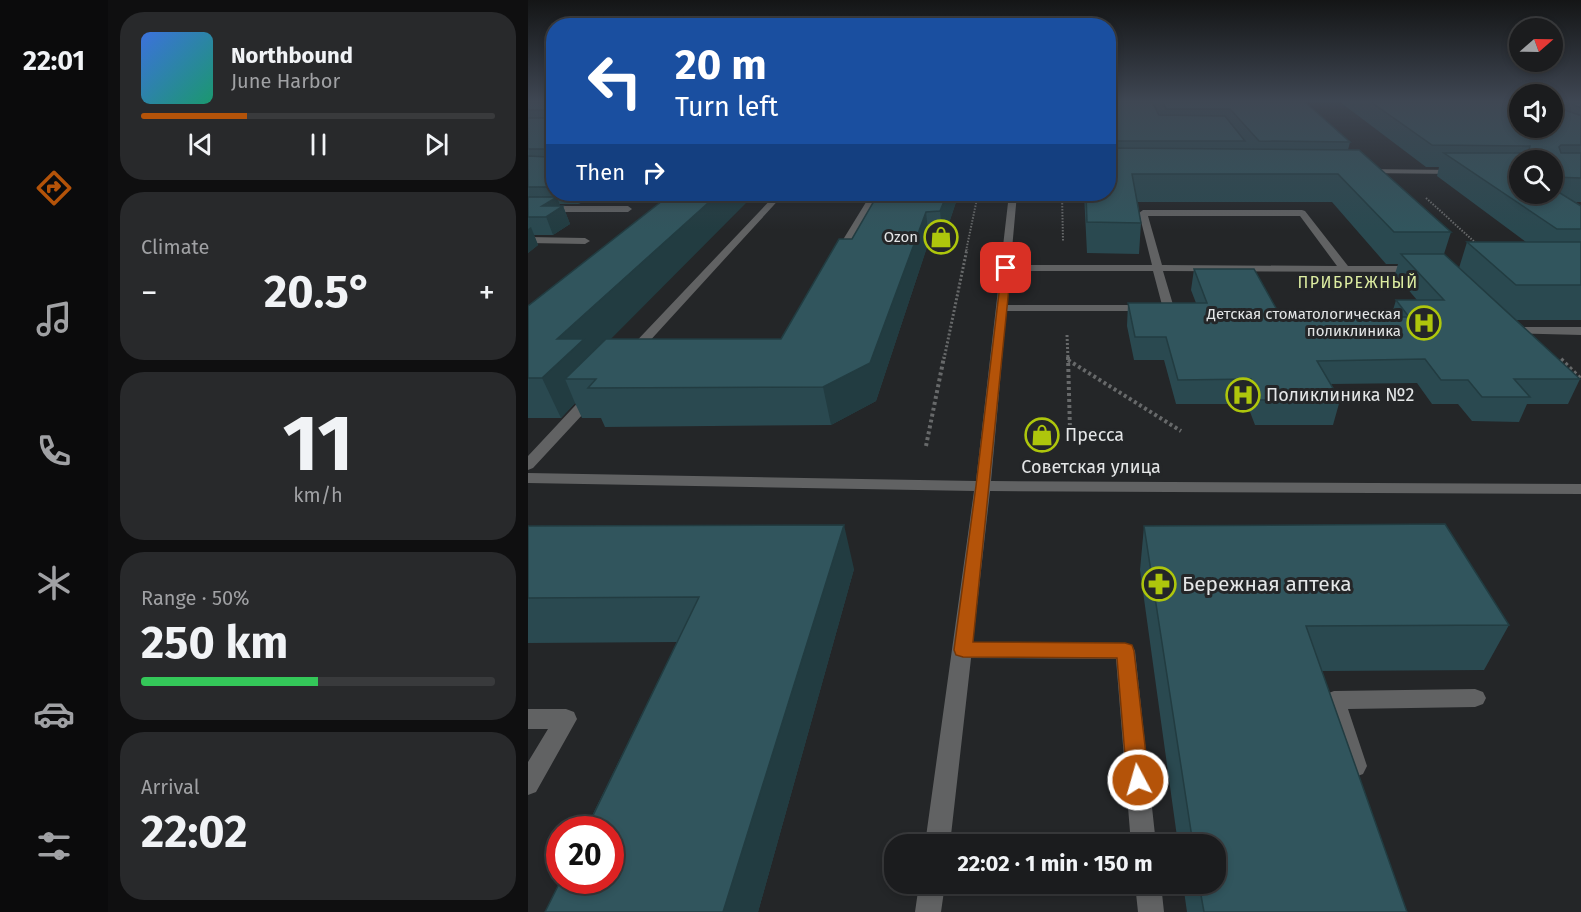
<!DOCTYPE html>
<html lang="en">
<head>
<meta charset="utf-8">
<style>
  body { margin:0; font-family:"Fira Sans",sans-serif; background:#28292b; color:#f1f3f6; height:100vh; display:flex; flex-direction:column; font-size:22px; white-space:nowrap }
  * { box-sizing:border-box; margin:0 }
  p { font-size:20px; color:#a0a1a4 }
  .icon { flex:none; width:33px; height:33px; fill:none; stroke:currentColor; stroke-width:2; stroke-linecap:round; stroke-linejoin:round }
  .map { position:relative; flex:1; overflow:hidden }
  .details { display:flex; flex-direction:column; gap:12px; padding:12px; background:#0f0f10; width:420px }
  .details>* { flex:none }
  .banner { position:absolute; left:18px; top:18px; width:570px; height:183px; border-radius:24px; box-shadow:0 3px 9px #0003,0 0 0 2px #393a3c; background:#1a4fa0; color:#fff; overflow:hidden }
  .needle { width:39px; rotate:70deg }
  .buttons { position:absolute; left:981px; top:18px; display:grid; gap:12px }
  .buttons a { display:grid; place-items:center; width:54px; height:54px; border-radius:50%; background:#1b1c1e; box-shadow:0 3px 9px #0003,0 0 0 2px #393a3c; font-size:30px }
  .speed { position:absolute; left:18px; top:816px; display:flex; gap:12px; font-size:30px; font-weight:700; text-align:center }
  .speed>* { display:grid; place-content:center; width:78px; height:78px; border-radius:50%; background:#1b1c1e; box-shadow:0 3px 9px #0003,0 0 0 2px #393a3c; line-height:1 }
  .speed .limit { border:9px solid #d22; background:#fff; color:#111 }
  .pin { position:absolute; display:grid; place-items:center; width:51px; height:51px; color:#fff; margin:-26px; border-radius:12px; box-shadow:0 3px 9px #0006 }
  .me { position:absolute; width:66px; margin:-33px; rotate:354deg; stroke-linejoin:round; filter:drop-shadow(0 0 4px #0008) }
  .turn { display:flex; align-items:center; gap:21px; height:126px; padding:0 30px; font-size:27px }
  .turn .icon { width:78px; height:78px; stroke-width:2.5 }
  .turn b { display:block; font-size:42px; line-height:51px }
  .then { display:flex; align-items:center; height:57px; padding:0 30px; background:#0003; gap:12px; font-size:22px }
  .big { font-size:45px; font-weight:700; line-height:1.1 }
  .details .widget { flex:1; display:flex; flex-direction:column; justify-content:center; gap:9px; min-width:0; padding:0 21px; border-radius:24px; background:#28292b }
  .details .dial { align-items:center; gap:0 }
  .dial b { font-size:78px; line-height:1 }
  .song { display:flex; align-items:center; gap:18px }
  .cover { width:72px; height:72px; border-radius:9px; background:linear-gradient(135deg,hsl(220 70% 55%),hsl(160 70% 35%)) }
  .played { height:6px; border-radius:3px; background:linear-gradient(90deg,#b45309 30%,#393a3c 30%) }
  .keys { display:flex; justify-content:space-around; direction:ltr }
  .heat { display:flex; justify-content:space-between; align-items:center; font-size:33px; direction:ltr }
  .charge { height:9px; border-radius:4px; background:linear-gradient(90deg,#34c759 50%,#393a3c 0) }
  .trip { position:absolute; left:356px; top:834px; width:342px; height:60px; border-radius:24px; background:#1b1c1e; box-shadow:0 3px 9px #0003,0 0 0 2px #393a3c; font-weight:700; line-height:60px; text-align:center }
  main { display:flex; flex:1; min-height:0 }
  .menu { display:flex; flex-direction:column; width:108px; justify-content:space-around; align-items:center; background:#0b0b0c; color:#a0a1a4 }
  .menu .icon { width:42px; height:42px }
  .menu .current { color:#b45309 }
  .menu b { font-size:27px; color:#f1f3f6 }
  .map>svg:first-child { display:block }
</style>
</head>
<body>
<main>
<nav class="menu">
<b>22:01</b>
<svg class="icon current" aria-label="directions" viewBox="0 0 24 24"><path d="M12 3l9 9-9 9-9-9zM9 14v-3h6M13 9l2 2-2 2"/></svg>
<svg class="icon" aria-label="music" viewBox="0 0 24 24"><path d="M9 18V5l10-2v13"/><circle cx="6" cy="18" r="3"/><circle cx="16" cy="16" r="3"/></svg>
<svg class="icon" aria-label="phone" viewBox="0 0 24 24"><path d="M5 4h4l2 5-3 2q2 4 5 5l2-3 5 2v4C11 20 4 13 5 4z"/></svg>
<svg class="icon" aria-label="climate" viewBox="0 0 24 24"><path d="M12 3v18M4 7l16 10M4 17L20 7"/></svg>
<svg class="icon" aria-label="car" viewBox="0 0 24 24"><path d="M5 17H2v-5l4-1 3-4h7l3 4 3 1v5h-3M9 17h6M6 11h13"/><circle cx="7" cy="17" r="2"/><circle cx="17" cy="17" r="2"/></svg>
<svg class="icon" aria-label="filters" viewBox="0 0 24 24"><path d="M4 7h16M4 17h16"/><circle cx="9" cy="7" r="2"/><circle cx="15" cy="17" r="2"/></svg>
</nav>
<section class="details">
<div class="widget">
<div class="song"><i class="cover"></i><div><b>Northbound</b><p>June Harbor</p></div></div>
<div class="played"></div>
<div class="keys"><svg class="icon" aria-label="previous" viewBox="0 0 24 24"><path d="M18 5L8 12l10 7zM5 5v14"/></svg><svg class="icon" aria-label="pause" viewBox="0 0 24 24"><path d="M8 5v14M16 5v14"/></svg><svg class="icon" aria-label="next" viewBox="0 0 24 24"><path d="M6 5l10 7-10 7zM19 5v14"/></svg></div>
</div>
<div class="widget"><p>Climate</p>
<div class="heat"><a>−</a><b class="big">20.5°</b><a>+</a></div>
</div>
<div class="widget dial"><b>11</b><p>km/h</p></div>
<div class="widget"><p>Range · 50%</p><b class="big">250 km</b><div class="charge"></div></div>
<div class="widget"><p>Arrival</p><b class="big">22:02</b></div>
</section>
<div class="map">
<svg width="1053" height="912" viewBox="0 0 1053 912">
  <rect width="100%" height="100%" fill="#242628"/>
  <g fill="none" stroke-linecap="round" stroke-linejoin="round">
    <path stroke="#67696a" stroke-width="2" stroke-dasharray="1.5 1.5" stroke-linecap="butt" d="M 534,194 L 535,241
      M 898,198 L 950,245
      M 438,251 L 450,194"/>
    <path stroke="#67696a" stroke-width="3" stroke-dasharray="2 2" stroke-linecap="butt" d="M 539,335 L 540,359
      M 416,359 L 439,249"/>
    <path stroke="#67696a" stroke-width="4" stroke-dasharray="3 3" stroke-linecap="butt" d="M 540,357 L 542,430
      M 1033,359 L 1053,379
      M 540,360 L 653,431
      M 398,446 L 416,357"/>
    <path fill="#616263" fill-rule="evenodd" d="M 248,194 L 256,194 L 108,356 L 100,356 L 98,353 L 100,350 Z
      M 343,194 L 351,194 L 313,258 L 307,258 L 305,256 Z
      M 0,206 L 100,206 L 104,209 L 100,212 L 0,212 Z
      M 615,210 L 774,210 L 777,211 L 820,266 L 887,266 L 892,269 L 887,272 L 635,271 L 646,308 L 640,311 L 474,311 L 468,308 L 474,305 L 634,305 L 625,271 L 479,271 L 474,268 L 479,265 L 624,265 L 611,213 ZM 620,216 L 772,216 L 809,266 L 634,265 Z
      M 0,237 L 57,238 L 62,241 L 57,244 L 0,243 Z
      M 981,327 L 1053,327 L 1053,335 L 977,333 L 977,329 Z
      M 63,393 L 70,397 L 68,400 L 5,468 L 0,470 L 0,456 L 58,394 Z
      M 435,642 L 597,643 L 604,645 L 607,651 L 628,844 L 603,844 L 588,659 L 435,658 L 428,656 L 425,650 L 428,644 Z
      M 947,689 L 955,692 L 958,698 L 955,704 L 947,707 L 820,709 L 839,766 L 835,774 L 827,777 L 819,774 L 795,700 L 798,694 L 806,691 Z
      M 0,709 L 38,709 L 46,712 L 49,719 L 8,792 L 0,795 L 0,762 L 20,729 L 0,729 Z
      M 607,884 L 633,884 L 636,912 L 610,912 Z"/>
    <path fill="#616263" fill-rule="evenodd" d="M 832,169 L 928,170 L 932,172 L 928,174 L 835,173 L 831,171 Z"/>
    <path fill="#616263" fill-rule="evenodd" d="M 481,194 L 489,194 L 463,481 L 1053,484 L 1053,494 L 462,491 L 422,844 L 397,844 L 446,491 L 0,483 L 0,473 L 448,481 Z
      M 391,884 L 417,884 L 413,912 L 387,912 Z"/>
  </g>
  <path fill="#2a4950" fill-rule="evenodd" d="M 0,102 L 26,102 L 26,194 L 67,194 L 51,204 L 31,204 L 32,206 L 35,206 L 42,224 L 25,235 L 6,235 L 10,245 L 0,253 Z
    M 580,102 L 625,104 L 625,102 L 777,102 L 822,142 L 820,150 L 923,232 L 916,254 L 931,268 L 939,242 L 998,242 L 909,176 L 911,167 L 898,167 L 812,102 L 1053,102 L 1053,202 L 1048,202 L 1053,206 L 1053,320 L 988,320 L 1052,379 L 1040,404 L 999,404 L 991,422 L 944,421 L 930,404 L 904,404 L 889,383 L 803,384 L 812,400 L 805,425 L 727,425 L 719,404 L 648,404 L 636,360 L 606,360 L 599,326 L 600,303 L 668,303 L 663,290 L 666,269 L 753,317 L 863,317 L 868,300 L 889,300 L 867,274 L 870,264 L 858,264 L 804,202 L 609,202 L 613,223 L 611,254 L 559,253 L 556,194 L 580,194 ZM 1024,160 L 1024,194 L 992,194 Z
    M 350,194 L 437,194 L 434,202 L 428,202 L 415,241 L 401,241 L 348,401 L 303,425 L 77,427 L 73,418 L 54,418 L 47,403 L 33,418 L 0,418 L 0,306 L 82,339 L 253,339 L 324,239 Z
    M 0,526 L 326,569 L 230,912 L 17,912 L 149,642 L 0,643 Z
    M 616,526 L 981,625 L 956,670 L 794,671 L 879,912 L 659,912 L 655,884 L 687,884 L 687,844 L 650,844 L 612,570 Z"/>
  <path fill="#223c41" d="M 47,194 L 67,194 L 51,204 Z
    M 190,194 L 227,194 L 64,358 L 68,379 L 37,379 L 47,403 L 33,418 L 14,378 L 29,339 Z
    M 419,194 L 427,194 L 428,202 L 415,241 L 412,211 Z
    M 433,194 L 437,194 L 434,202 Z
    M 29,197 L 33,208 L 35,206 L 42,224 L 25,235 L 14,206 Z
    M 398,212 L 401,241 L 348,401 L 303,425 L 295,387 Z
    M 3,227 L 10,245 L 0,253 L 0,229 Z
    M 316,525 L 326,569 L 230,912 L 195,912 Z"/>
  <path fill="#31555d" stroke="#223c41" stroke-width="1.5" d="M 0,102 L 26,102 L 26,187 L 0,187 L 0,156 L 20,157 L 22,151 L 20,149 L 0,149 L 0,118 L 21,118 L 23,110 L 0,110 Z
    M 580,102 L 624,102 L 631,115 L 697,116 L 717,141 L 581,141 L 580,143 Z
    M 635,102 L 777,102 L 822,142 L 731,141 L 702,109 L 638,109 Z
    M 843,102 L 992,102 L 992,128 L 1024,128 L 1024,102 L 1030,102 L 1031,108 L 1051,115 L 1053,115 L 1053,145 L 1033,145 L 1031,147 L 1033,153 L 1053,153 L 1053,178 L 1024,177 L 1024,160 L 992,160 L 992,194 L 1024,194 L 1024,188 L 1053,206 L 1053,229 L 1029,229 L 916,153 L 1000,153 L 1002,146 L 904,145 Z
    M 1042,103 L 1053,103 L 1053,108 Z
    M 580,148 L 831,150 L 923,232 L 866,232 L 810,174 L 604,174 L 613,223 L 559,222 L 558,194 L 580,194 Z
    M 143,194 L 190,194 L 29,339 L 56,339 L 14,378 L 0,378 L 0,306 Z
    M 350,194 L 419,194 L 412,211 L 398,212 L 342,363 L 295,387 L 60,388 L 68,379 L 37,379 L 78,339 L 253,339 L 311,239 L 324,239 Z
    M 0,197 L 29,197 L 14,206 L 35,206 L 18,217 L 0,217 Z
    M 939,242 L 1053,242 L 1053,285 L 988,285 Z
    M 873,254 L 916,254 L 1052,379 L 986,379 L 1002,397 L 954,397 L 940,380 L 913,380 L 897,359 L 789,361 L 812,400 L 732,400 L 723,379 L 650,380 L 638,337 L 607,337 L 600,303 L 679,303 L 666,269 L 726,269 L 753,317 L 881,317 L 868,300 L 916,300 Z
    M 917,524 L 981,625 L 778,626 L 879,912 L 676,912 L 671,884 L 687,884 L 687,844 L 665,844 L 616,526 Z
    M 316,525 L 195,912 L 17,912 L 33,880 L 82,880 L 82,830 L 58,830 L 171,597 L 0,598 L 0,526 Z"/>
  <linearGradient id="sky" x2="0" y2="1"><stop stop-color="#141516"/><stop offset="0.44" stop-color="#3f4753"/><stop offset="1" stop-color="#3f4753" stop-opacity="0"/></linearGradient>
  <rect width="1053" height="230" fill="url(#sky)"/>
  <path fill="#b45309" stroke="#753606" stroke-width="1.5" d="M 478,265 L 483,268 L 445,642 L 597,643 L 604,645 L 606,651 L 621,780 L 617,787 L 610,790 L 602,787 L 599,780 L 589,658 L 435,657 L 428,655 L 426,650 L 448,486 L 474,268 Z"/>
  <defs>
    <symbol id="shop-ring" viewBox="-11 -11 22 22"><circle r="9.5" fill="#242628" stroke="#aec60c" stroke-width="1.5"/><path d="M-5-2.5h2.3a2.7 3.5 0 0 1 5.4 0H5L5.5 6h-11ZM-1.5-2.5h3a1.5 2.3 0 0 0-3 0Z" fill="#aec60c"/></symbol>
    <symbol id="hospital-ring" viewBox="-11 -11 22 22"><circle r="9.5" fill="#242628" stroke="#aec60c" stroke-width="1.5"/><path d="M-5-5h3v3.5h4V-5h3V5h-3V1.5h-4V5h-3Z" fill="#aec60c"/></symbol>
    <symbol id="pharmacy-ring" viewBox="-11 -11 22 22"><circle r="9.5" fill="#242628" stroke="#aec60c" stroke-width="1.5"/><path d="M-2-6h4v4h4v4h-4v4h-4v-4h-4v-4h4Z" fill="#aec60c"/></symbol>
  </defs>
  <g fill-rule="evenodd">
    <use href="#shop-ring" x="394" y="218" width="38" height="38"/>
    <use href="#hospital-ring" x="877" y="304" width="38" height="38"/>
    <use href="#hospital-ring" x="696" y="376" width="38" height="38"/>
    <use href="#shop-ring" x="495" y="416" width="38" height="38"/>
    <use href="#pharmacy-ring" x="612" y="565" width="38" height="38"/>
  </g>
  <g text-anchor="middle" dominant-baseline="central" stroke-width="6" stroke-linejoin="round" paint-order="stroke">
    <g font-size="15" fill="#e4e6e7" stroke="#242628" text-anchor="end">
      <text x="390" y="237">Ozon</text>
      <text x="873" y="314">Детская стоматологическая<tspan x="873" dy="17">поликлиника</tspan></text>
    </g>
    <g font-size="16" letter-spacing="1.5" fill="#deeea2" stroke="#242628">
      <text x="830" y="282">ПРИБРЕЖНЫЙ</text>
    </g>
    <g font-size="18" fill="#e4e6e7" stroke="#242628" text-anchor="start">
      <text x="738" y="395">Поликлиника №2</text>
      <text x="537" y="435">Пресса</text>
    </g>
    <g font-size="18" fill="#e4e6e7" stroke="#242628">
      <text x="563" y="467">Советская улица</text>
    </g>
    <g font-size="21" fill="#e4e6e7" stroke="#242628" text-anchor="start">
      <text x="654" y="584">Бережная аптека</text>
    </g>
  </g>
</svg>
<div class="buttons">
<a><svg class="needle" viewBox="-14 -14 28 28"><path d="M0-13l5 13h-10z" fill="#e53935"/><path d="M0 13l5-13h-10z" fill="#a0a1a4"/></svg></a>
<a><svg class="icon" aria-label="sound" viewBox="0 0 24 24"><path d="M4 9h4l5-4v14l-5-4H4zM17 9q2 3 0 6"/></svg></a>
<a><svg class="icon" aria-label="search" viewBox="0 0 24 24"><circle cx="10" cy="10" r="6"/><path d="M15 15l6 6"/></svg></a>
</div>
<div class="speed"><div class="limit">20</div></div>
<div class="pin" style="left:478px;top:268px;background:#d93025"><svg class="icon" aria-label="arrive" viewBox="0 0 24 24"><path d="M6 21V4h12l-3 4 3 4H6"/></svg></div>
<svg class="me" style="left:610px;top:780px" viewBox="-20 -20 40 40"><circle r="17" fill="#b45309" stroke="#fff" stroke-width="3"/><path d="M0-11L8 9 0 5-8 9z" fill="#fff"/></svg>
<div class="trip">22:02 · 1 min · 150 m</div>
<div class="banner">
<div class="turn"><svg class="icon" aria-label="left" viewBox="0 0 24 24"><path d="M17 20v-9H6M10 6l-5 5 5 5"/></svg><div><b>20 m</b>Turn left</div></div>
<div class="then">Then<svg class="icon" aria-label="right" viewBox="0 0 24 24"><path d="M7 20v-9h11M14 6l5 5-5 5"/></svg></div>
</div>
</div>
</main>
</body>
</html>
